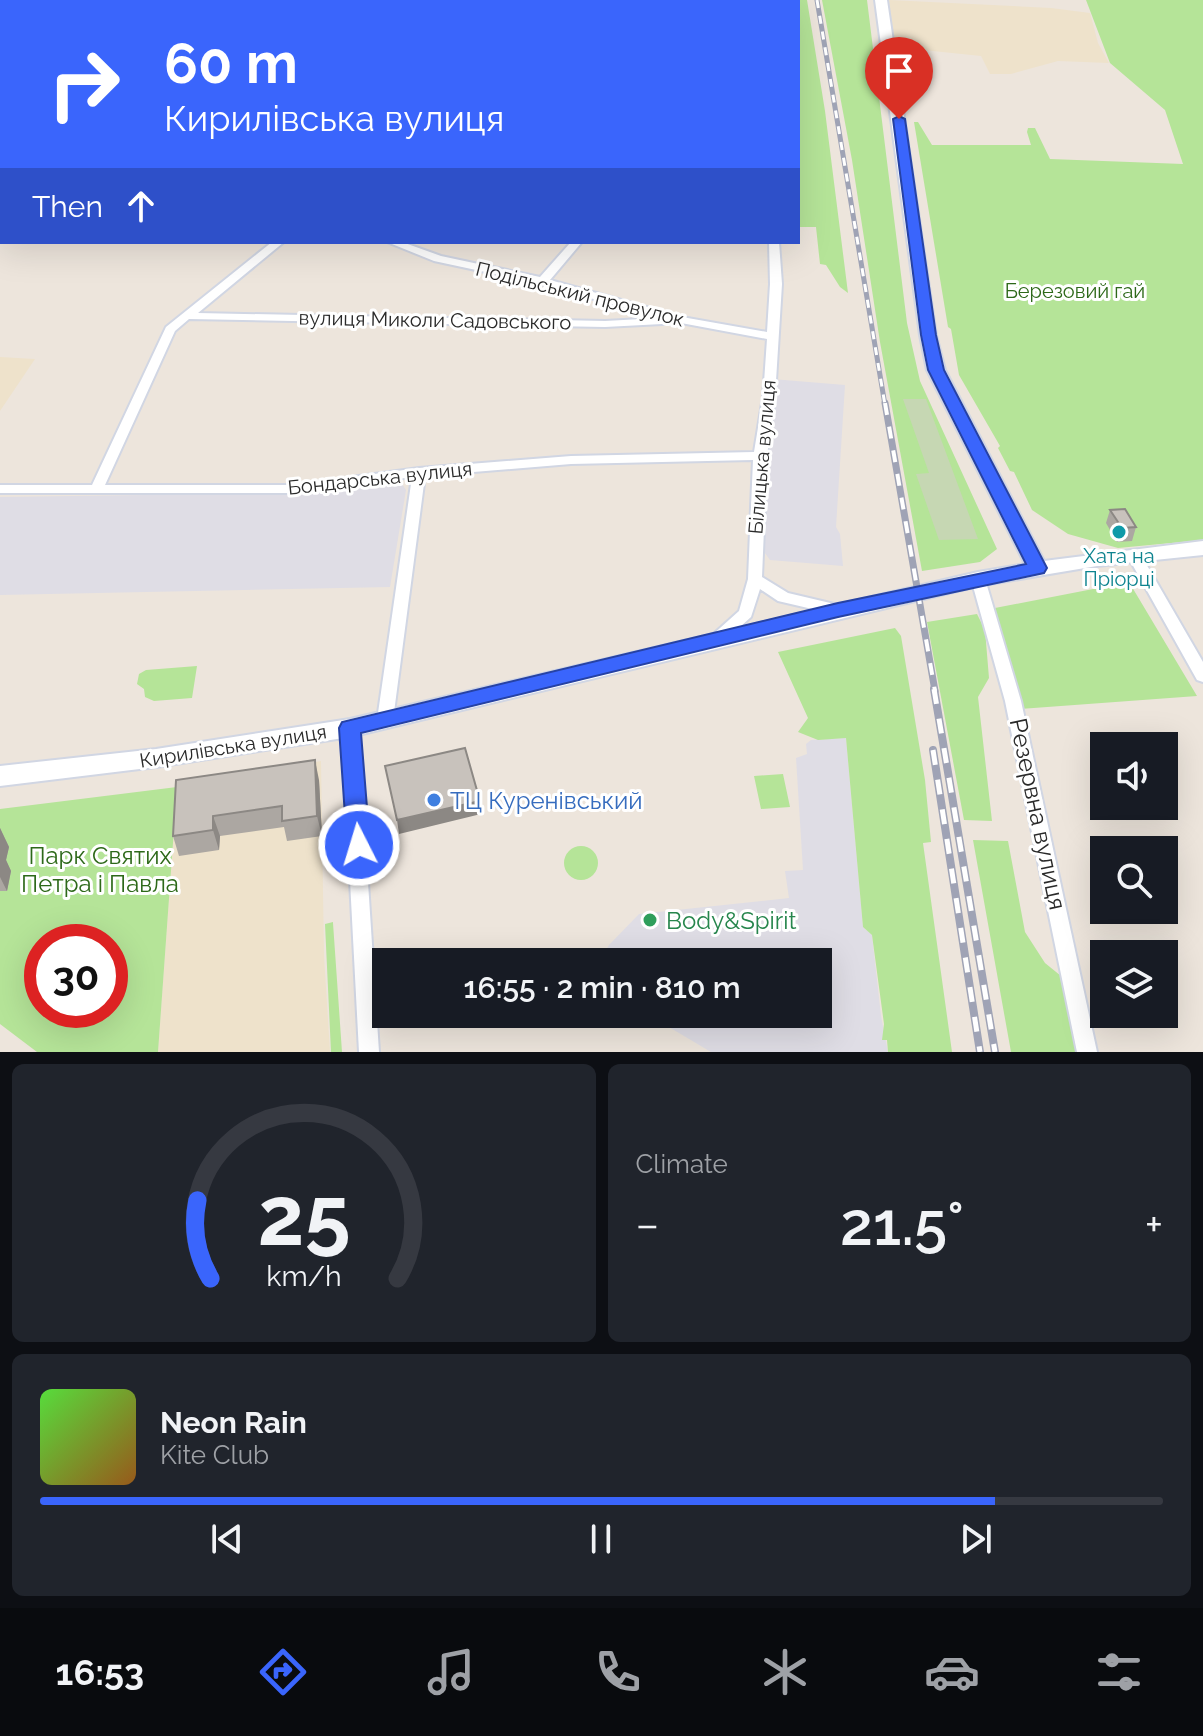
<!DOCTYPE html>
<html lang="en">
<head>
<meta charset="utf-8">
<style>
  body { margin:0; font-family:Raleway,sans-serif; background:#20242c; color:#f1f3f6; height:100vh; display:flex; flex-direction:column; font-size:30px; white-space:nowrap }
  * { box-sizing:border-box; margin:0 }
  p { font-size:26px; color:#9ea1a6 }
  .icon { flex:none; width:44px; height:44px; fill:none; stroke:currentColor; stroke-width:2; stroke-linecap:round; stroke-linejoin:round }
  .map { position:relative; height:1052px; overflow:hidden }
  .drawer { display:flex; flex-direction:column; gap:12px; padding:12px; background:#0d0f14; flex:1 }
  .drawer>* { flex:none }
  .hud { position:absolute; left:0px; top:0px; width:800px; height:244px; box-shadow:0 8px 32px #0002; background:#3a65fc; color:#fff; overflow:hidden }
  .fabs { position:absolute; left:1090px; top:732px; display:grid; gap:16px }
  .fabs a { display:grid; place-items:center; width:88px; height:88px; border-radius:0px; background:#171b24; box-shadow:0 8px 32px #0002; font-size:40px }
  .speed { position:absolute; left:24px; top:924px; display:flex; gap:16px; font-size:40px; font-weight:700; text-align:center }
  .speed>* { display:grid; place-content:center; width:104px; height:104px; border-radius:50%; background:#171b24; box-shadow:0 8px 32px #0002; line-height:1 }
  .speed .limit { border:12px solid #d22; background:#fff; color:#111 }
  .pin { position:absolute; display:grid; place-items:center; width:68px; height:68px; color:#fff; margin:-82px -34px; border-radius:50% 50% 50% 0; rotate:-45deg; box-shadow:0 0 8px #0007 }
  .pin .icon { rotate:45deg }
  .me { position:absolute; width:88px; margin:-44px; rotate:355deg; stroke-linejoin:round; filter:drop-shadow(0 0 6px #0008) }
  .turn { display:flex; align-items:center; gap:28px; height:168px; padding:0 32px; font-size:36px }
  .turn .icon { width:104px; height:104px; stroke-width:2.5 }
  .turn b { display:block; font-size:56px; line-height:68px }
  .then { display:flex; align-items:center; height:76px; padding:0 32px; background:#0003; gap:16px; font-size:30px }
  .big { font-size:60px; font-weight:600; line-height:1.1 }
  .drawer .card { flex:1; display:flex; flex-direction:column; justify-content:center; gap:12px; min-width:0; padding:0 28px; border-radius:12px; background:#20242c }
  .drawer .dial { align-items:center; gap:0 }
  .dial svg { height:208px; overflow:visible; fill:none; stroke:#363941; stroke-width:7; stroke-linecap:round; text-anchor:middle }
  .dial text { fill:#f1f3f6; stroke:none }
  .song { display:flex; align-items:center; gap:24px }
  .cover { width:96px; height:96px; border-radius:12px; background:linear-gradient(135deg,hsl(110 70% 55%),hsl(30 70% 35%)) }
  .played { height:8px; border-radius:4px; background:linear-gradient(90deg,#3a65fc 85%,#363941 85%) }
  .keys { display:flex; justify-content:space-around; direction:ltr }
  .heat { display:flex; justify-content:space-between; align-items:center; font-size:44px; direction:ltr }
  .drawer .tiles { flex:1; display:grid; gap:12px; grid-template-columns:1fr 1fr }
  .card:last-child { grid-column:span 2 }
  .trip { position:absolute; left:372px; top:948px; width:460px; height:80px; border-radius:0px; background:#171b24; box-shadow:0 8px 32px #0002; font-weight:600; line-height:80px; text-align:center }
  .tabs { display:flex; height:128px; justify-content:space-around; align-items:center; background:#090b0e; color:#9ea1a6 }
  .tabs .icon { width:56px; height:56px }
  .tabs .on { color:#3a65fc }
  .tabs b { font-size:36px; color:#f1f3f6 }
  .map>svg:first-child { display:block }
</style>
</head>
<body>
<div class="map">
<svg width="1203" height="1052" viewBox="0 0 1203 1052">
  <rect width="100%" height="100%" fill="#ede5dc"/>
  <path fill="#dfdde5" d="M 0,0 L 344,0 L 2,2 L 0,194 Z
    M 772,379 L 845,385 L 836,527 L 840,534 L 843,566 L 770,560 L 759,545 Z
    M 397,483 L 402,484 L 406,490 L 390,587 L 0,595 L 0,497 L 297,493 Z
    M 846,738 L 863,927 L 872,935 L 881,1016 L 888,1052 L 711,1052 L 647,1014 L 818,1014 L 818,962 L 599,962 L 609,945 L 639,914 L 789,898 L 785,871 L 803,870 L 796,758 L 807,754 L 806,744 L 811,740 Z"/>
  <path fill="#eee2cb" d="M 889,0 L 1051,8 L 1090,13 L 1098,43 L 1109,63 L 1058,61 L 1011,74 L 990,74 L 981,56 L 894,47 Z
    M 0,357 L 35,359 L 0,411 Z
    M 321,761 L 324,956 L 330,1052 L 158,1052 L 177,787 Z"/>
  <path fill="#b5e498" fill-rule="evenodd" d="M 743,0 L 807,0 L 825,111 L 848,293 L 840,287 L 826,265 L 820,264 L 816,227 L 798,227 L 798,2 Z
    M 822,0 L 867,0 L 907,323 L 920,381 L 997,549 L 980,562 L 922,571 L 880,342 L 852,160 Z
    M 1086,0 L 1203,0 L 1203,540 L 1118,548 L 1068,534 L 1032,510 L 1014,472 L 1010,471 L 998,448 L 1000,446 L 959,375 L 951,329 L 948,327 L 914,122 L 918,122 L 932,145 L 1031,145 L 1027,132 L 1028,128 L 1035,128 L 1050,159 L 1183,164 L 1165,110 L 1110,63 Z
    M 1129,582 L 1197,696 L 1020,709 L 995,608 Z
    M 977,614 L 985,630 L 989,678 L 978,697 L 992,821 L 964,820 L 927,622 Z
    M 895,628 L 901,636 L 925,780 L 931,842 L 923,843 L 952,1052 L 888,1052 L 887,1040 L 882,1040 L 884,1024 L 872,935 L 863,927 L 846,738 L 818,740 L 798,732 L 808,718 L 778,652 Z
    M 197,666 L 192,698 L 154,701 L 145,697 L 144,689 L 137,684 L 139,674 L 146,670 Z
    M 783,774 L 790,807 L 761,809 L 754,776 Z
    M 177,787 L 158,1052 L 37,1052 L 0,1024 L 0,809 ZM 42,942 L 110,942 L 110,1010 L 42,1010 Z
    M 973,840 L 1008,841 L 1025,932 L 1045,963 L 1061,976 L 1077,1052 L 1011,1052 Z
    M564 863a17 17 0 1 1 34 0a17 17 0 1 1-34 0Z
    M 333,922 L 333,923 L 342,1052 L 331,1052 L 325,924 Z"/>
  <path fill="#c6d7b3" d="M 903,399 L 926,399 L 978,539 L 939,540 L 916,474 L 929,473 Z"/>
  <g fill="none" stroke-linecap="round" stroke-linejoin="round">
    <defs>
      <path id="street" d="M 272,242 L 284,242 L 198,313 L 605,321 L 660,318 L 541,284 L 434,261 L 387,242 L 402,242 L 441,256 L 540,277 L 571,242 L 582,242 L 550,280 L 682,317 L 767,332 L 770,284 L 769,242 L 779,242 L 782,284 L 775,397 L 767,456 L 762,577 L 788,593 L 843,606 L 845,610 L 843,614 L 838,615 L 778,601 L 760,589 L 751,617 L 720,645 L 710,645 L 707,641 L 710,637 L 739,611 L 748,579 L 753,460 L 571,464 L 425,476 L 393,720 L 391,724 L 385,726 L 379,724 L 377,720 L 412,477 L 292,493 L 0,493 L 0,485 L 92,485 L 166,327 ZM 189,319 L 605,327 L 681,323 L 767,339 L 763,397 L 754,452 L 571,456 L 419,468 L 292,485 L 105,485 L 175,331 Z
        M 1134,550 L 1141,555 L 1203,662 L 1203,682 L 1197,680 L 1127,555 Z
        M 978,574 L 985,579 L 1021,701 L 1097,1052 L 1077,1052 L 1005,701 L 971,579 Z
        M 350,722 L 356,724 L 358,728 L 379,1052 L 359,1052 L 342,728 L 344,724 Z"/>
      <path id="secondary" d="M 360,0 L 372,0 L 358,2 Z
        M 875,0 L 887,0 L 936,335 L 945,370 L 1044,561 L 1203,541 L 1203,555 L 1097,566 L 978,586 L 350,737 L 156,767 L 0,786 L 0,766 L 156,749 L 350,719 L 978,572 L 1025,564 L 927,370 L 920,335 Z
        M 2,231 L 2,241 L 0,242 L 0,232 Z"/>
    </defs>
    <use href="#street" stroke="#d1d6e3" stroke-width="4"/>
    <use href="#secondary" stroke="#d1d6e3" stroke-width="4"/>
    <use href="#street" fill="#fff" fill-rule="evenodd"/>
    <use href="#secondary" fill="#fff" fill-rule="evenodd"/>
    <defs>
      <path id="rail-far2" d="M 817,0 L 885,405"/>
      <path id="rail-far1" d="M 885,403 L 935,691"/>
      <path id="rail" d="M 934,689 L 995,1052
        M 933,750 L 980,1052"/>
    </defs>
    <use href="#rail-far2" stroke="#9fa3b5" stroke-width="5"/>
    <use href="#rail-far1" stroke="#9fa3b5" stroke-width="7"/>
    <use href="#rail" stroke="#9fa3b5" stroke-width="8"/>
    <use href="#rail-far2" stroke="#fff" stroke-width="3" stroke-dasharray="8" stroke-linecap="butt"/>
    <use href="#rail-far1" stroke="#fff" stroke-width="4" stroke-dasharray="12" stroke-linecap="butt"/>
    <use href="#rail" stroke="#fff" stroke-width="5" stroke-dasharray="15" stroke-linecap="butt"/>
  </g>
  <path fill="#aca7a2" d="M 1110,510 L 1136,527 L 1132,541 L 1117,542 L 1106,523 Z
    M 176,780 L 319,780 L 322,836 L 287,841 L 284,827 L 220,836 L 219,850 L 179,856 L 173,836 Z
    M 0,828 L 9,847 L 6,860 L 11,871 L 7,891 L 0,891 Z"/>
  <path fill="#8c8884" d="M 315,760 L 319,780 L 322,836 L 317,816 Z
    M 480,801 L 481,814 L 399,834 L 397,820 Z
    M 213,816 L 220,836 L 219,850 L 213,830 Z
    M 0,828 L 9,847 L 6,860 L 11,871 L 7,891 L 0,877 Z"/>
  <path fill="#c8c2bc" stroke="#8c8884" stroke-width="2" d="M 1125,509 L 1136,527 L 1122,528 L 1110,510 Z
    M 465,748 L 480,801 L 397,820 L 385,766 Z
    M 315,760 L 317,816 L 282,821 L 282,806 L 213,816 L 213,830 L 173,836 L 176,780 Z"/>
  <path fill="#3a65fc" stroke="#2642a4" stroke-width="2" d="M 899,116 L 905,119 L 936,335 L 944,370 L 1047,568 L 1044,573 L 838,617 L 361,733 L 370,845 L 367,852 L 359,854 L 350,852 L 347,845 L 339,728 L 342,722 L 838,603 L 1026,564 L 928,370 L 921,335 L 893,119 Z"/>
  <circle fill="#0f9aa8" stroke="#fff" stroke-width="3" cx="1119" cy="532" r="8"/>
  <circle fill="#3f7fe0" stroke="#fff" stroke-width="3" cx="434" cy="800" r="8"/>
  <circle fill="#2e9e5b" stroke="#fff" stroke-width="3" cx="650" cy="920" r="8"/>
  <g text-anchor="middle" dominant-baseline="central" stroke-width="6" stroke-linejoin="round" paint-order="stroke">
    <g font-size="20" fill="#2d6919" stroke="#fff">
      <text x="1075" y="291">Березовий гай</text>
    </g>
    <g font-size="20" fill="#2a2a2a" stroke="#fff">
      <text transform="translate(580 294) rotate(14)">Подільський провулок</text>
      <text transform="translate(435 320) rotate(1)">вулиця Миколи Садовського</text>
      <text transform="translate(762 457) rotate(-85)">Білицька вулиця</text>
      <text transform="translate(380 478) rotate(-6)">Бондарська вулиця</text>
      <text transform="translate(233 746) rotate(-9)">Кирилівська вулиця</text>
    </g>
    <g font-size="20" fill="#0d838f" stroke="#fff">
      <text x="1119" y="556">Хата на<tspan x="1119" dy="23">Пріорці</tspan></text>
    </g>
    <g font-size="24" fill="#366cbe" stroke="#fff" text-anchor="start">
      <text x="450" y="800">ТЦ Куренівський</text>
    </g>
    <g font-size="24" fill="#2a2a2a" stroke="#fff">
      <text transform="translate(1038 814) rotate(78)">Резервна вулиця</text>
    </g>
    <g font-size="24" fill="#2d6919" stroke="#fff">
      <text x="100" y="855">Парк Святих<tspan x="100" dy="28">Петра і Павла</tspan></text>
    </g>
    <g font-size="24" fill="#27864d" stroke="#fff" text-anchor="start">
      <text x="666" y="920">Body&amp;Spirit</text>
    </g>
  </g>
</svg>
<div class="fabs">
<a><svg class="icon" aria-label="sound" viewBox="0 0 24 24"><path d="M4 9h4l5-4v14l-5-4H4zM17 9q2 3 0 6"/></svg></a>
<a><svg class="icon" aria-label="search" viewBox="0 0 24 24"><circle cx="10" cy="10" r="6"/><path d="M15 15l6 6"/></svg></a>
<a><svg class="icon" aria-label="layers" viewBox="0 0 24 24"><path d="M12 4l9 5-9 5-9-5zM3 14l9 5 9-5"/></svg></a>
</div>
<div class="speed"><div class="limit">30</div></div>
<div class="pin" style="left:899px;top:119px;background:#d93025"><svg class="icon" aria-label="arrive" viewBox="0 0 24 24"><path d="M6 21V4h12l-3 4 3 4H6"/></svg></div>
<svg class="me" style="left:359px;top:845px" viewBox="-20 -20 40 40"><circle r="17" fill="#3a65fc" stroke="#fff" stroke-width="3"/><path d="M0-11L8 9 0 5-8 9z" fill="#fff"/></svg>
<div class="trip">16:55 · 2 min · 810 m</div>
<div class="hud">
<div class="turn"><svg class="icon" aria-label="right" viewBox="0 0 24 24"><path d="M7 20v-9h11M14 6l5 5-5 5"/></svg><div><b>60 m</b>Кирилівська вулиця</div></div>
<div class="then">Then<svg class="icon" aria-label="ahead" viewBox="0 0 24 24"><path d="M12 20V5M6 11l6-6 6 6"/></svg></div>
</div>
</div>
<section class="drawer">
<div class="tiles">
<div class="card dial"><svg viewBox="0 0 100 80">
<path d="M14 69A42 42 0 1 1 86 69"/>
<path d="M14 69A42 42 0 0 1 9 39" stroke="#3a65fc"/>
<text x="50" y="56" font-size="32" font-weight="700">25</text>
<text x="50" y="72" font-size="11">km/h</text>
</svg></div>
<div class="card"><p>Climate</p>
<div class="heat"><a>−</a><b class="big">21.5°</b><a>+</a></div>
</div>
<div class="card">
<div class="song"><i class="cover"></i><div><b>Neon Rain</b><p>Kite Club</p></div></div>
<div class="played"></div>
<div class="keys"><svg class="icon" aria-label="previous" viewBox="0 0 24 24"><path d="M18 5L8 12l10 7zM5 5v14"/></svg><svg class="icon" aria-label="pause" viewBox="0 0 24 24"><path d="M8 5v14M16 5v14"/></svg><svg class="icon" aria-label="next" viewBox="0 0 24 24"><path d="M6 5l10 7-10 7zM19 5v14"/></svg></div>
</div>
</div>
</section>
<nav class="tabs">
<b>16:53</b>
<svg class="icon on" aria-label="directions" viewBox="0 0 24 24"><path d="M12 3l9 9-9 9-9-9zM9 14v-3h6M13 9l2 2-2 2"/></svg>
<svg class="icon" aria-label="music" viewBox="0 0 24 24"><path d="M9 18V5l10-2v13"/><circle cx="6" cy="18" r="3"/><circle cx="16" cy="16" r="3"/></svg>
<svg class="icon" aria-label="phone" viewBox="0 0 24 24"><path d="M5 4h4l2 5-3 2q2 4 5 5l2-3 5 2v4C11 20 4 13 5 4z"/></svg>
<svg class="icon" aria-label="climate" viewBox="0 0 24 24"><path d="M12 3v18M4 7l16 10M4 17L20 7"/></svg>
<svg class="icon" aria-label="car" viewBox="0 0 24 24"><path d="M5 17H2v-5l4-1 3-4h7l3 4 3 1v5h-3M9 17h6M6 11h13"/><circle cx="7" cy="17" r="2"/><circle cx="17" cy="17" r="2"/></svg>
<svg class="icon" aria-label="filters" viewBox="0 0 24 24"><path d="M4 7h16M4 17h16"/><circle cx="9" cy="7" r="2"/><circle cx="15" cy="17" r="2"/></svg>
</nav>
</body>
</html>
